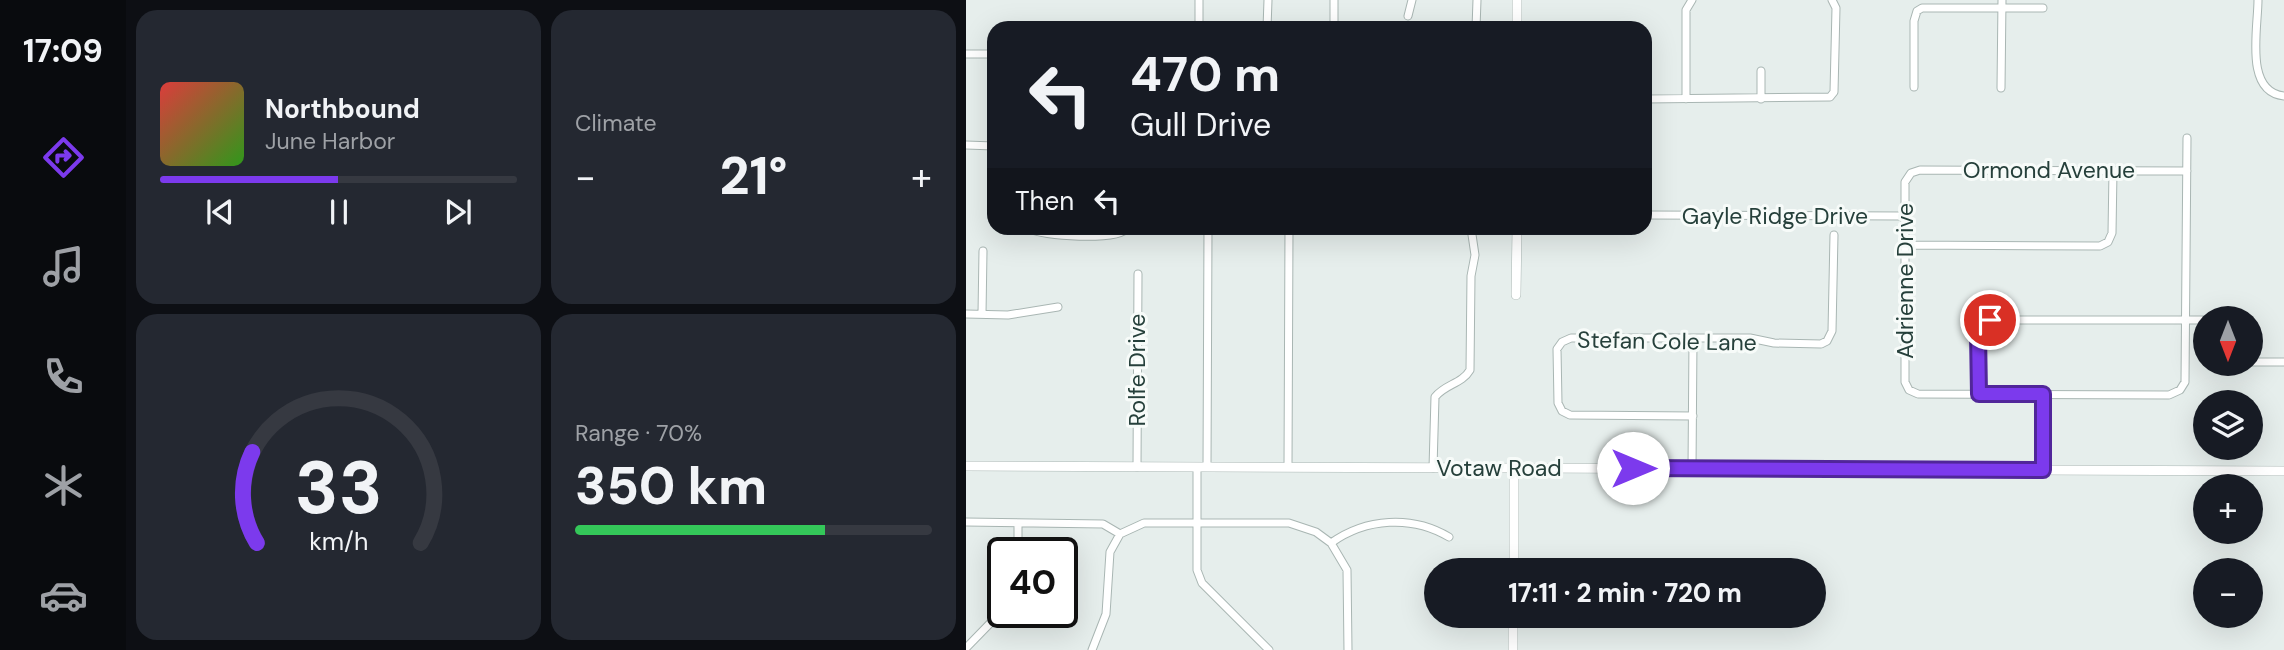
<!DOCTYPE html>
<html lang="en">
<head>
<meta charset="utf-8">
<style>
  body { margin:0; font-family:"DM Sans",sans-serif; background:#242831; color:#f1f3f6; height:100vh; display:flex; flex-direction:column; font-size:26px; white-space:nowrap }
  * { box-sizing:border-box; margin:0 }
  p { font-size:23px; color:#9ea1a6 }
  .icon { flex:none; width:38px; height:38px; fill:none; stroke:currentColor; stroke-width:2; stroke-linecap:round; stroke-linejoin:round }
  .map { position:relative; flex:1; overflow:hidden }
  .sheet { display:flex; flex-direction:column; gap:10px; padding:10px; background:#0d0f14; width:840px }
  .sheet>* { flex:none }
  .hud { position:absolute; left:21px; top:21px; width:665px; height:214px; border-radius:21px; box-shadow:0 7px 28px #0002; background:#171b24; color:#f1f3f6; overflow:hidden }
  .needle { width:46px; rotate:180deg }
  .fabs { position:absolute; left:1227px; top:306px; display:grid; gap:14px }
  .fabs a { display:grid; place-items:center; width:70px; height:70px; border-radius:50%; background:#171b24; box-shadow:0 7px 28px #0002; font-size:35px }
  .speed { position:absolute; left:21px; top:537px; display:flex; gap:14px; font-size:35px; font-weight:700; text-align:center }
  .speed>* { display:grid; place-content:center; width:91px; height:91px; border-radius:50%; background:#171b24; box-shadow:0 7px 28px #0002; line-height:1 }
  .speed .limit { border:4px solid #111; border-radius:10px; background:#fff; color:#111 }
  .pin { position:absolute; display:grid; place-items:center; width:60px; height:60px; color:#fff; margin:-30px; border:4px solid #fff; border-radius:50%; box-shadow:0 2px 7px #0007 }
  .me { position:absolute; width:77px; margin:-38px; rotate:90deg; stroke-linejoin:round; filter:drop-shadow(0 0 5px #0008) }
  .turn { display:flex; align-items:center; gap:24px; height:147px; padding:0 28px; font-size:32px }
  .turn .icon { width:91px; height:91px; stroke-width:2.5 }
  .turn b { display:block; font-size:49px; line-height:60px }
  .then { display:flex; align-items:center; height:66px; padding:0 28px; background:#0003; gap:14px; font-size:26px }
  .big { font-size:52px; font-weight:800; line-height:1.1 }
  .sheet .card { flex:1; display:flex; flex-direction:column; justify-content:center; gap:10px; min-width:0; padding:0 24px; border-radius:21px; background:#242831 }
  .sheet .dial { align-items:center; gap:0 }
  .dial svg { height:182px; overflow:visible; fill:none; stroke:#363941; stroke-width:7; stroke-linecap:round; text-anchor:middle }
  .dial text { fill:#f1f3f6; stroke:none }
  .song { display:flex; align-items:center; gap:21px }
  .cover { width:84px; height:84px; border-radius:10px; background:linear-gradient(135deg,hsl(0 70% 55%),hsl(110 70% 35%)) }
  .played { height:7px; border-radius:4px; background:linear-gradient(90deg,#7c3aed 50%,#363941 50%) }
  .keys { display:flex; justify-content:space-around; direction:ltr }
  .heat { display:flex; justify-content:space-between; align-items:center; font-size:38px; direction:ltr }
  .charge { height:10px; border-radius:5px; background:linear-gradient(90deg,#34c759 70%,#363941 0) }
  .sheet .tiles { flex:1; display:grid; gap:10px; grid-template-columns:repeat(2,1fr) }
  .trip { position:absolute; left:458px; top:558px; width:402px; height:70px; border-radius:35px; background:#171b24; box-shadow:0 7px 28px #0002; font-weight:800; line-height:70px; text-align:center }
  main { display:flex; flex:1; min-height:0 }
  .tab-bar { display:flex; flex-direction:column; width:126px; justify-content:space-around; align-items:center; background:#090b0e; color:#9ea1a6 }
  .tab-bar .icon { width:49px; height:49px }
  .tab-bar .on { color:#7c3aed }
  .tab-bar b { font-size:32px; color:#f1f3f6 }
  .map>svg:first-child { display:block }
</style>
</head>
<body>
<main>
<nav class="tab-bar">
<b>17:09</b>
<svg class="icon on" aria-label="directions" viewBox="0 0 24 24"><path d="M12 3l9 9-9 9-9-9zM9 14v-3h6M13 9l2 2-2 2"/></svg>
<svg class="icon" aria-label="music" viewBox="0 0 24 24"><path d="M9 18V5l10-2v13"/><circle cx="6" cy="18" r="3"/><circle cx="16" cy="16" r="3"/></svg>
<svg class="icon" aria-label="phone" viewBox="0 0 24 24"><path d="M5 4h4l2 5-3 2q2 4 5 5l2-3 5 2v4C11 20 4 13 5 4z"/></svg>
<svg class="icon" aria-label="climate" viewBox="0 0 24 24"><path d="M12 3v18M4 7l16 10M4 17L20 7"/></svg>
<svg class="icon" aria-label="car" viewBox="0 0 24 24"><path d="M5 17H2v-5l4-1 3-4h7l3 4 3 1v5h-3M9 17h6M6 11h13"/><circle cx="7" cy="17" r="2"/><circle cx="17" cy="17" r="2"/></svg>
</nav>
<section class="sheet">
<div class="tiles">
<div class="card">
<div class="song"><i class="cover"></i><div><b>Northbound</b><p>June Harbor</p></div></div>
<div class="played"></div>
<div class="keys"><svg class="icon" aria-label="previous" viewBox="0 0 24 24"><path d="M18 5L8 12l10 7zM5 5v14"/></svg><svg class="icon" aria-label="pause" viewBox="0 0 24 24"><path d="M8 5v14M16 5v14"/></svg><svg class="icon" aria-label="next" viewBox="0 0 24 24"><path d="M6 5l10 7-10 7zM19 5v14"/></svg></div>
</div>
<div class="card"><p>Climate</p>
<div class="heat"><a>−</a><b class="big">21°</b><a>+</a></div>
</div>
<div class="card dial"><svg viewBox="0 0 100 80">
<path d="M14 69A42 42 0 1 1 86 69"/>
<path d="M14 69A42 42 0 0 1 12 29" stroke="#7c3aed"/>
<text x="50" y="56" font-size="32" font-weight="700">33</text>
<text x="50" y="72" font-size="11">km/h</text>
</svg></div>
<div class="card"><p>Range · 70%</p><b class="big">350 km</b><div class="charge"></div></div>
</div>
</section>
<div class="map">
<svg width="1318" height="650" viewBox="0 0 1318 650">
  <rect width="100%" height="100%" fill="#e6eeec"/>
  <g fill="none" stroke-linecap="round" stroke-linejoin="round">
    <defs>
      <path id="minor" d="M 1292,0 C 1292,29 1278,92 1318,96
        M 442,16 L 446,0
        M 233,28 L 233,0
        M 301,28 L 302,0
        M 368,28 L 368,0
        M 510,28 L 511,0
        M 0,54 L 28,54
        M 795,71 L 795,99
        M 948,87 L 948,21 L 951,11 L 956,8 L 1077,8
        M 1035,88 L 1036,0
        M 679,99 L 864,97 L 868,92 L 870,8 L 866,0
        M 720,99 L 720,10 L 726,0
        M 0,145 L 28,146
        M 1221,171 L 954,170 L 945,173 L 939,182 L 939,382 L 943,390 L 952,394 L 1203,395 L 1214,390 L 1219,382 L 1221,138
        M 679,215 L 939,216
        M 62,228 C 74,237 154,241 161,228
        M 938,245 L 1134,246 L 1142,242 L 1146,233 L 1147,171
        M 0,314 L 42,315 L 92,307
        M 16,314 L 17,251
        M 1284,362 L 1318,362
        M 1012,394 L 1012,333 L 1016,324 L 1024,320 L 1239,320
        M 1077,394 L 1078,470
        M 727,416 L 604,415 L 596,411 L 592,403 L 591,349 L 596,342 L 605,338 L 784,338 L 808,343 L 855,344 L 861,341 L 866,331 L 868,235
        M 171,467 L 172,274
        M 231,467 L 231,570 L 236,583 L 303,650
        M 241,467 L 242,228
        M 322,467 L 323,228
        M 467,468 L 469,397 C 479,384 496,384 504,370 L 505,276 L 509,255 L 505,228
        M 726,469 L 727,339
        M 0,522 L 137,524 L 154,534
        M 365,543 C 400,518 446,515 483,537
        M 52,553 L 52,523
        M 0,648 L 37,610
        M 126,650 L 140,614 L 144,552 L 154,534 L 178,523 L 323,523 L 350,532 L 365,543 L 381,570 L 382,650"/>
      <path id="tertiary" d="M 551,28 L 551,0
        M 550,295 L 551,228
        M 0,466 L 1318,471
        M 548,570 L 548,468
        M 547,650 L 547,616"/>
    </defs>
    <use href="#minor" stroke="#a9b6b3" stroke-width="9"/>
    <use href="#tertiary" stroke="#a9b6b3" stroke-width="10"/>
    <use href="#minor" stroke="#fff" stroke-width="7"/>
    <use href="#tertiary" stroke="#fff" stroke-width="9"/>
  </g>
  <g fill="none" stroke-linecap="round" stroke-linejoin="round">
    <defs>
      <path id="route" d="M 667,468 L 1077,470 L 1077,394 L 1013,394 L 1012,333 L 1016,324 L 1024,320"/>
    </defs>
    <use href="#route" stroke="#51269a" stroke-width="18"/>
    <use href="#route" stroke="#7c3aed" stroke-width="12"/>
  </g>
  <g text-anchor="middle" dominant-baseline="central" stroke-width="6" stroke-linejoin="round" paint-order="stroke">
    <g font-size="23" fill="#26403b" stroke="#f7fbf9">
      <text x="1083" y="170">Ormond Avenue</text>
      <text x="809" y="216">Gayle Ridge Drive</text>
      <text transform="translate(939 281) rotate(-90)">Adrienne Drive</text>
      <text transform="translate(701 341) rotate(1)">Stefan Cole Lane</text>
      <text transform="translate(171 370) rotate(-90)">Rolfe Drive</text>
      <text x="533" y="468">Votaw Road</text>
    </g>
  </g>
</svg>
<div class="fabs">
<a><svg class="needle" viewBox="-14 -14 28 28"><path d="M0-13l5 13h-10z" fill="#e53935"/><path d="M0 13l5-13h-10z" fill="#9ea1a6"/></svg></a>
<a><svg class="icon" aria-label="layers" viewBox="0 0 24 24"><path d="M12 4l9 5-9 5-9-5zM3 14l9 5 9-5"/></svg></a>
<a>+</a>
<a>−</a>
</div>
<div class="speed"><div class="limit">40</div></div>
<div class="pin" style="left:1024px;top:320px;background:#d93025"><svg class="icon" aria-label="arrive" viewBox="0 0 24 24"><path d="M6 21V4h12l-3 4 3 4H6"/></svg></div>
<svg class="me" style="left:667px;top:468px" viewBox="-20 -20 40 40"><circle r="19" fill="#fff"/><path d="M0-13L10 11 0 6-10 11z" fill="#7c3aed"/></svg>
<div class="trip">17:11 · 2 min · 720 m</div>
<div class="hud">
<div class="turn"><svg class="icon" aria-label="left" viewBox="0 0 24 24"><path d="M17 20v-9H6M10 6l-5 5 5 5"/></svg><div><b>470 m</b>Gull Drive</div></div>
<div class="then">Then<svg class="icon" aria-label="left" viewBox="0 0 24 24"><path d="M17 20v-9H6M10 6l-5 5 5 5"/></svg></div>
</div>
</div>
</main>
</body>
</html>
